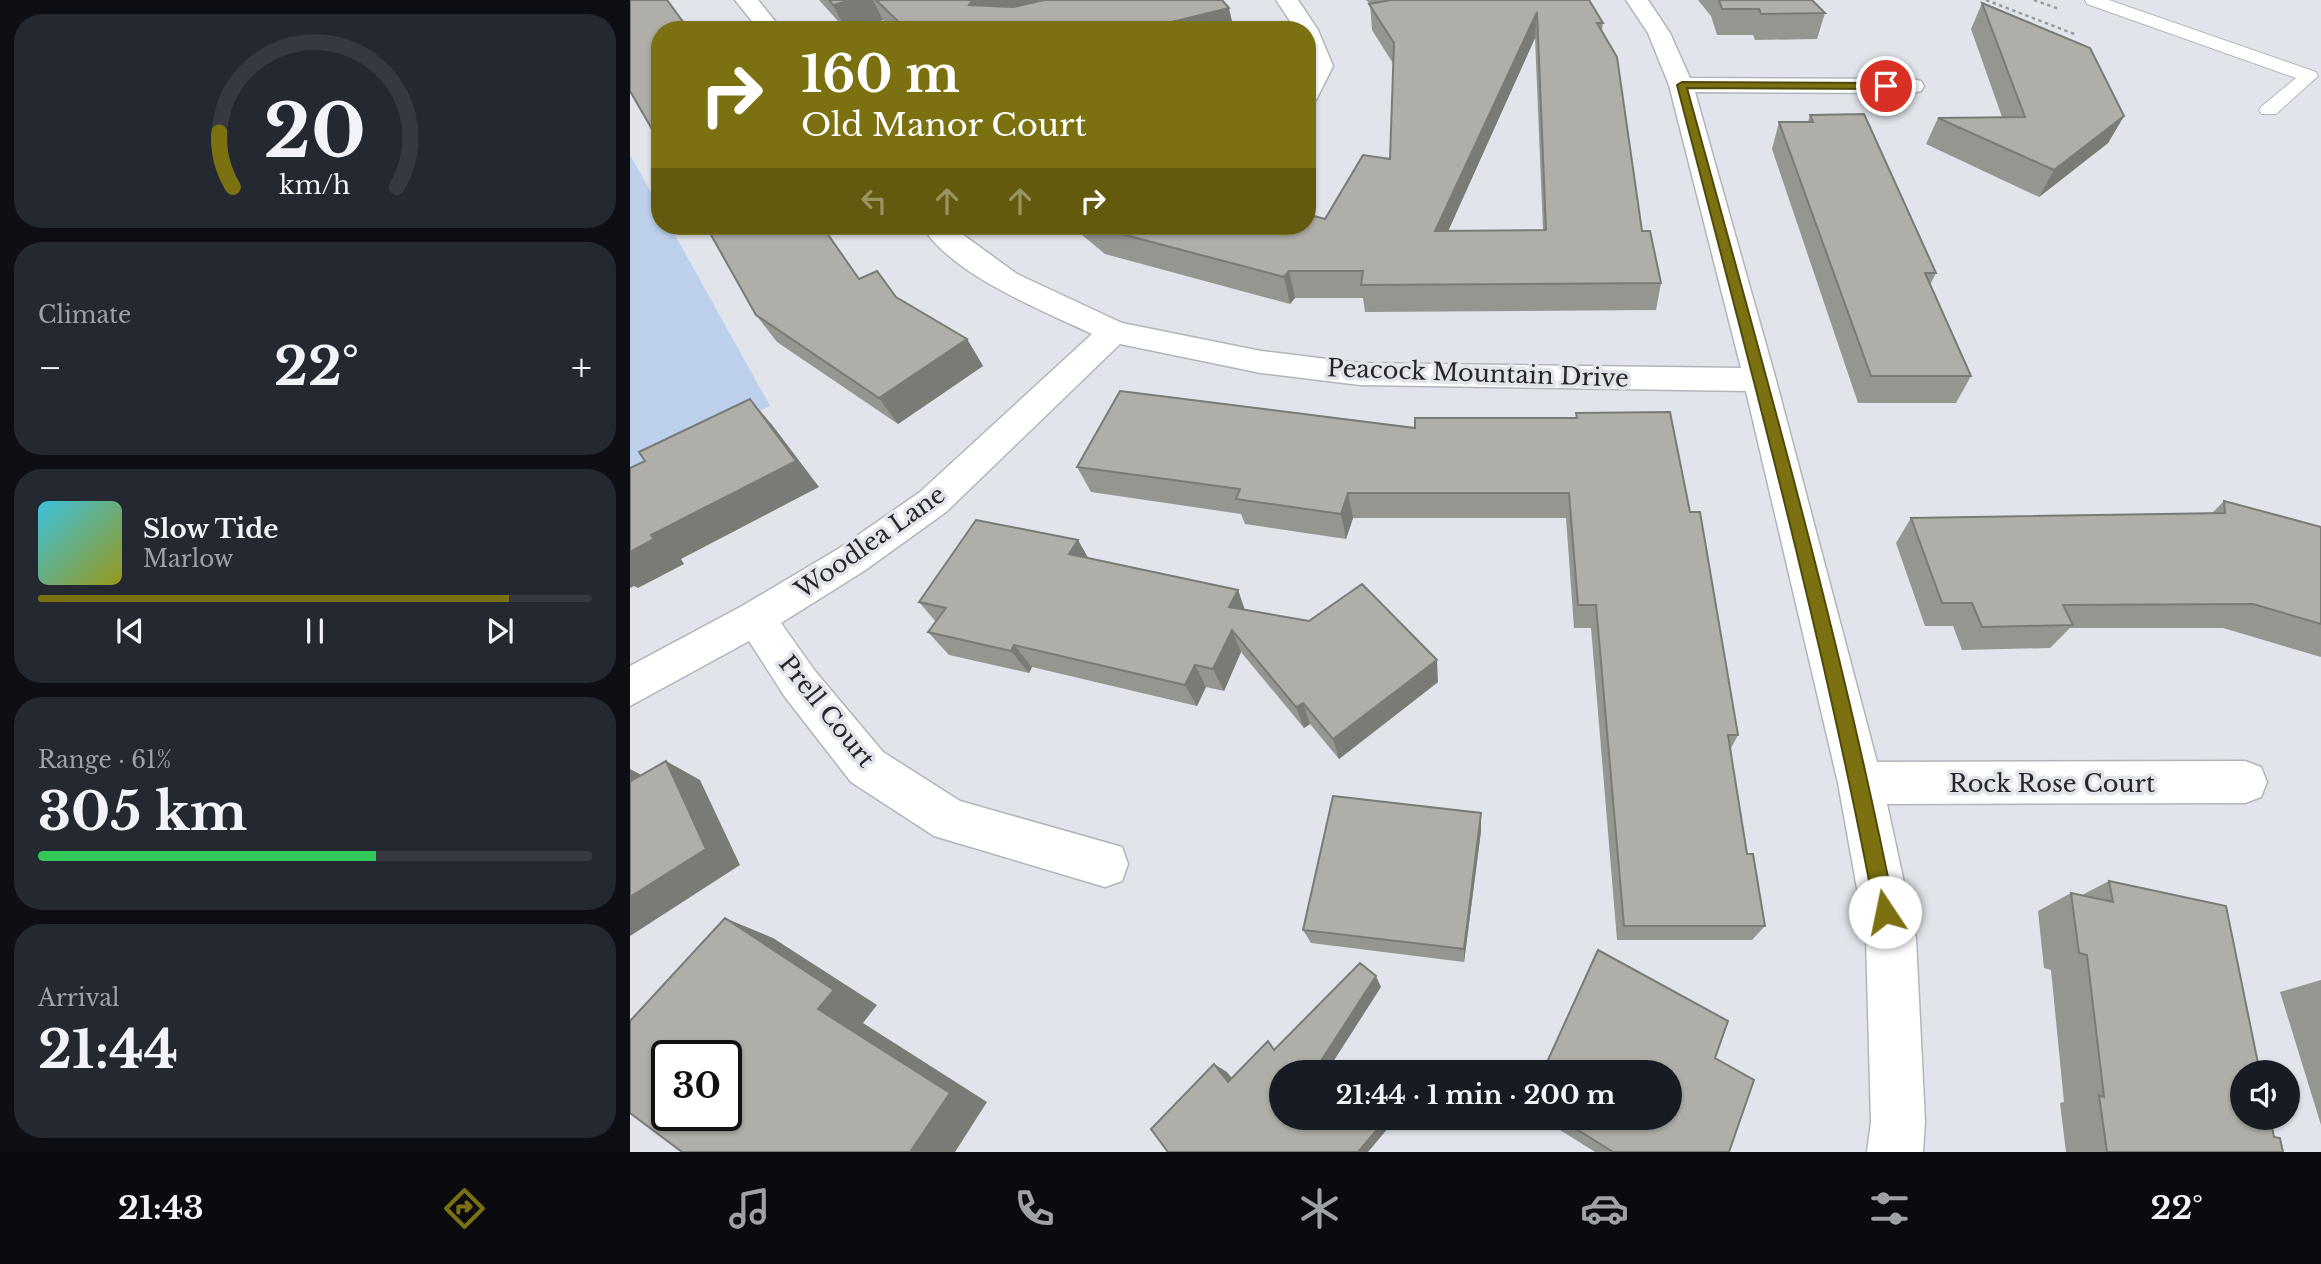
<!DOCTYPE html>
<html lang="en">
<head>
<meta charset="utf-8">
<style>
  body { margin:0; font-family:"Libre Baskerville",serif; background:#242831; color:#f1f3f6; height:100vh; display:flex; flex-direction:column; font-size:26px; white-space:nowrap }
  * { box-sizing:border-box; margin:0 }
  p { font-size:23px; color:#9ea1a6 }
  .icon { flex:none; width:38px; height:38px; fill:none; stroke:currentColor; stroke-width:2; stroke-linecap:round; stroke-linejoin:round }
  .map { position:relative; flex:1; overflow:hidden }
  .drawer { display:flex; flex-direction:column; gap:14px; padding:14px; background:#0d0f14; width:630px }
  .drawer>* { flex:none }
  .banner { position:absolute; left:21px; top:21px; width:665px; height:214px; border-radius:28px; box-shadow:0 2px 5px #0004; background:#7c7111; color:#fff; overflow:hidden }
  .controls { position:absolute; left:1600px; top:1060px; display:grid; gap:14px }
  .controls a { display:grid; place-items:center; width:70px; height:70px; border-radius:50%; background:#171b24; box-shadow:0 2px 5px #0004; font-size:35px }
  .speed { position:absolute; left:21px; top:1040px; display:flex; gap:14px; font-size:35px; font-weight:700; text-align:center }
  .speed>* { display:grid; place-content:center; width:91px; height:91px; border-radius:50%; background:#171b24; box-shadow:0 2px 5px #0004; line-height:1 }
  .speed .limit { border:4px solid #111; border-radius:10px; background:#fff; color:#111 }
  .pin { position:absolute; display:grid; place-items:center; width:60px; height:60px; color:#fff; margin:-30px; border:4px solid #fff; border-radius:50%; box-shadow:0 2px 7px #0007 }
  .me { position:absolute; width:77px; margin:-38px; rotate:349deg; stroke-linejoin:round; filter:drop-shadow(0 0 5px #0008) }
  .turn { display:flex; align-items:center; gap:24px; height:147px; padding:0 35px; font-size:32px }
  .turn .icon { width:91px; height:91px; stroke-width:2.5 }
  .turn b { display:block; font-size:49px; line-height:60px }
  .lanes { display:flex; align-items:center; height:66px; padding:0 35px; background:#0003; justify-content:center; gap:35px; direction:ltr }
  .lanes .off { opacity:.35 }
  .big { font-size:52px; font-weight:700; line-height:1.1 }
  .drawer .tile { flex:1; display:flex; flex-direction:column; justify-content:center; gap:10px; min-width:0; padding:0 24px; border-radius:28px; background:#242831 }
  .drawer .dial { align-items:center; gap:0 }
  .dial svg { height:182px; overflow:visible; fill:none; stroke:#363941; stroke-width:7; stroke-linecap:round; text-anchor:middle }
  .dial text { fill:#f1f3f6; stroke:none }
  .song { display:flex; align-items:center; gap:21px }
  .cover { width:84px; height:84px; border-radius:10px; background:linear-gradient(135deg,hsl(190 70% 55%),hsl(60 70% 35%)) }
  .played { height:7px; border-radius:4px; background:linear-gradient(90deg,#7c7111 85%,#363941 85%) }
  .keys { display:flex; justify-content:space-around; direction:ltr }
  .heat { display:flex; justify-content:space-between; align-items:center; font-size:38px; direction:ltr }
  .charge { height:10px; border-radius:5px; background:linear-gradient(90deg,#34c759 61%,#363941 0) }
  .trip { position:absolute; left:639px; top:1060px; width:413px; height:70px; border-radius:35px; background:#171b24; box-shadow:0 2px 5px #0004; font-weight:700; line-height:70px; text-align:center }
  .tabs { display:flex; height:112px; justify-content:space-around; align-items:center; background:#090b0e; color:#9ea1a6 }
  .tabs .icon { width:49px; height:49px }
  .tabs .current { color:#7c7111 }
  .tabs b { font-size:32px; color:#f1f3f6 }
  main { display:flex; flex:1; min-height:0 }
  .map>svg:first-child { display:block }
</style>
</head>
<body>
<main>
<section class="drawer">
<div class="tile dial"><svg viewBox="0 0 100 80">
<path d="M14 69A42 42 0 1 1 86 69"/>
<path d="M14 69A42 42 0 0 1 8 45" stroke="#7c7111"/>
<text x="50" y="56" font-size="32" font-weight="700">20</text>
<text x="50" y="72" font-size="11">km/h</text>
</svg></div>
<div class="tile"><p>Climate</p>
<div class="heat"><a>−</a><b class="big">22°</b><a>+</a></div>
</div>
<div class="tile">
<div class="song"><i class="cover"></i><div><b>Slow Tide</b><p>Marlow</p></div></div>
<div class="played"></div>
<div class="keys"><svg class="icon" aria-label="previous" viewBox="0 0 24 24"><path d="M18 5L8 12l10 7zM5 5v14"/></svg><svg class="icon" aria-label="pause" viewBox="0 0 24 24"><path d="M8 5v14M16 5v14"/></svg><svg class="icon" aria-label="next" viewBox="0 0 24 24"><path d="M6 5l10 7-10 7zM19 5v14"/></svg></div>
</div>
<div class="tile"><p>Range · 61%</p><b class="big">305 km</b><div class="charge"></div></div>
<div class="tile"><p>Arrival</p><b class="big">21:44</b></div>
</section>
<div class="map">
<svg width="1691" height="1152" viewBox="0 0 1691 1152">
  <rect width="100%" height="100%" fill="#e1e5eb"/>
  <path fill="#bccfeb" d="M 0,155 L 30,208 L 30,226 L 40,226 L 140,406 L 0,474 Z"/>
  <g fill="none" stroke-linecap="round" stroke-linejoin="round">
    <defs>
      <path id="service" d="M 1455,0 L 1479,0 L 1686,72 L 1688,76 L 1646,114 L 1632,114 L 1629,110 L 1632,106 L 1666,78 L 1457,4 Z"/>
      <path id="minor" d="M 105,0 L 128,0 L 152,30 L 129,30 Z
        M 646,0 L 668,0 L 688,30 L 703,66 L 686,100 L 677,102 L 677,30 L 666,30 Z
        M 996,0 L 1018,0 L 1040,33 L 1060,78 L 1282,79 L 1291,81 L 1294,86 L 1291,91 L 1282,93 L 1065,92 L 1146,380 L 1247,762 L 1615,761 L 1631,767 L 1637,782 L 1631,797 L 1615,803 L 1257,804 L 1286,938 L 1295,1122 L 1293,1152 L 1237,1152 L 1241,1122 L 1236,938 L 1208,783 L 1116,391 L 730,385 L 631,373 L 490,344 L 316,512 L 234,571 L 151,623 L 185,671 L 253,752 L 330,801 L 492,847 L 498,864 L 492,881 L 475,887 L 304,836 L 221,782 L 155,697 L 119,641 L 0,706 L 0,666 L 112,606 L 208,549 L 290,492 L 462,334 C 411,310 322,275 292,226 L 321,226 L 387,274 L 492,323 L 631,351 L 730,363 L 1111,368 L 1039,85 L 1018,33 Z"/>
    </defs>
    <use href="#service" stroke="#b1b5ba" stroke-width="2"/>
    <use href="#minor" stroke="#b1b5ba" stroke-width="3"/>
    <path stroke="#979a9e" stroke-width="2.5" stroke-dasharray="3.5 3.5" stroke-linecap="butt" d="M 1356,0 L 1447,35
      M 1404,0 L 1429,9"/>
    <use href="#service" fill="#fff" fill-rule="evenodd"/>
    <use href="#minor" fill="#fff" fill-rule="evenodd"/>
  </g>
  <path fill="#969690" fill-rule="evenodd" d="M 189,0 L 592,0 L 604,30 L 263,30 L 253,20 L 221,30 L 216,30 Z
    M 736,0 L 959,0 L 973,23 L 972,31 L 1012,231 L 1031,283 L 1026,310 L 735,312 L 733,298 L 665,298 L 660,304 L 475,254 L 452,235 L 434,231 L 427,226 L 677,226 L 695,219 L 760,159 L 764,65 L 742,30 L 740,4 ZM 905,38 L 913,230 L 818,231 Z
    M 1068,0 L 1182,0 L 1195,13 L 1187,39 L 1125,40 L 1123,35 L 1087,35 L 1081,16 Z
    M 1352,3 L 1494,116 L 1478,143 L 1409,197 L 1296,144 L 1308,118 L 1372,117 L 1341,29 Z
    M 1180,115 L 1306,273 L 1300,285 L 1341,376 L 1326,403 L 1228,403 L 1142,149 L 1149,122 L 1178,122 Z
    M 229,279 L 266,297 L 337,339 L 353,366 L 268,424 L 147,342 L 126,315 Z
    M 946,413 L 1060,512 L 1108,735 L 1100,750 L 1117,854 L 1135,926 L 1122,940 L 987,940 L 961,628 L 944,628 L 936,518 L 723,518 L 716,539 L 615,524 L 611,514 L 461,492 L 447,467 L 785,428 L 946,418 Z
    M 1594,501 L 1691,527 L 1691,657 L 1593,628 L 1440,628 L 1420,648 L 1332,650 L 1323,626 L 1295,626 L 1266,543 L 1281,518 L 1581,514 Z
    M 448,540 L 458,558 L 608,590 L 615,610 L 808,682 L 709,759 L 680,724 L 674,728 L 611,652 L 594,691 L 576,687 L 567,706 L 402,667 L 399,673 L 319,655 L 298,632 L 306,622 L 289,602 Z
    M 851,813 L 851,831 L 834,962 L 681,943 L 673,930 Z
    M 1479,881 L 1644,1137 L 1653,1152 L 1436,1152 L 1430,1103 L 1434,1102 L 1421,970 L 1414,968 L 1408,911 L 1441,893 L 1452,895 Z
    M 1691,980 L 1691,1125 L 1650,992 Z
    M 911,1118 L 1040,1118 L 1099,1152 L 965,1152 Z"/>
  <path fill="#7a7a76" d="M 221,0 L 243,0 L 253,20 L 221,30 L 216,30 L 203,5 Z
    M 342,0 L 452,0 L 354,22 L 339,5 Z
    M 599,8 L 604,30 L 543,30 L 542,22 Z
    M 907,12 L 905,38 L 806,258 L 805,231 Z
    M 1494,116 L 1478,143 L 1409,197 L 1424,170 Z
    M 659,271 L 665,298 L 660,304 L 654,277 Z
    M 337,339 L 353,366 L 268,424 L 249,398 Z
    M 120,399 L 143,426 L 189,487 L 51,559 L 54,564 L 8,588 L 4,586 L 0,588 L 0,552 L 21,535 Z
    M 718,493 L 723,518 L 716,539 L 711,514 Z
    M 448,540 L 462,565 L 439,554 Z
    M 608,590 L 616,614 L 599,607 Z
    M 602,630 L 611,652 L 594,691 L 583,669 Z
    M 384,645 L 402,667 L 399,673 L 381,651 Z
    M 807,660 L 808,682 L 709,759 L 703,739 Z
    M 565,665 L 576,687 L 567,706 L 555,685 Z
    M 673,703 L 680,724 L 674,728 L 666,707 Z
    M 36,761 L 70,780 L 110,865 L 0,936 L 0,897 Z
    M 0,769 L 32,786 L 1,781 L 0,777 Z
    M 851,813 L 851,831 L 834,962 L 834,949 Z
    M 95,918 L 143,938 L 247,1005 L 233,1023 L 357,1102 L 325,1152 L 280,1152 Z
    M 746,976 L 751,987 L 696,1073 L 693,1073 L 687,1067 Z
    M 584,1064 L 597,1072 L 611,1089 L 598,1082 Z
    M 757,1118 L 763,1118 L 765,1120 L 738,1152 L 728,1152 Z"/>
  <path fill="#afaea8" stroke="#7a7a76" stroke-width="2" fill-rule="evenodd" d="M 0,0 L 37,0 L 59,30 L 30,30 L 30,143 L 0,91 Z
    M 199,0 L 221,0 L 203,5 Z
    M 246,0 L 342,0 L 339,5 L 384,7 L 414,0 L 592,0 L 599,8 L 542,22 L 547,30 L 277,30 Z
    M 761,0 L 959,0 L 973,23 L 967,23 L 987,57 L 1012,231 L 1020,231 L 1031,283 L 731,285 L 733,271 L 659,271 L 654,277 L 465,227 L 463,226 L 677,226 L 677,214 L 695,219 L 733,155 L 760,159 L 764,43 L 739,4 ZM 907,12 L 916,230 L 805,231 Z
    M 1089,0 L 1182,0 L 1195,13 L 1131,14 L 1129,9 L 1092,9 Z
    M 1352,3 L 1460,48 L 1494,116 L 1424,170 L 1308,118 L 1395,117 Z
    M 1234,114 L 1306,273 L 1295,273 L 1341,376 L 1241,376 L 1149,122 L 1183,122 L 1180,115 Z
    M 76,226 L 192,226 L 229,279 L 247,271 L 266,297 L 337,339 L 249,398 L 126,315 Z
    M 490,391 L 785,428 L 785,418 L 947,418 L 946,413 L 1040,412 L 1060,512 L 1070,512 L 1108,735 L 1098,735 L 1117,854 L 1123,854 L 1135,926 L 994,926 L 966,605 L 948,605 L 939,493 L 718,493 L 711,514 L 606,499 L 610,489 L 447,467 Z
    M 120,399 L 166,461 L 21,535 L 24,539 L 0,552 L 0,468 L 15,461 L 9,452 Z
    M 1594,501 L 1691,527 L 1691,624 L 1623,604 L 1433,605 L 1443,625 L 1352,627 L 1342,603 L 1312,603 L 1281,518 L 1595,513 Z
    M 346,520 L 448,540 L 439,554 L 608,590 L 599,607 L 679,621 L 732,584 L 807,660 L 703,739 L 673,703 L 666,707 L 602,630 L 583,669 L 565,665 L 555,685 L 384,645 L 381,651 L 298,632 L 316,608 L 289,602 Z
    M 36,761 L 76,849 L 0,897 L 0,777 L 1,781 Z
    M 703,796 L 851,813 L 834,949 L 673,930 Z
    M 1479,881 L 1596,906 L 1630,1073 L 1612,1073 L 1612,1118 L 1640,1118 L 1644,1137 L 1650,1138 L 1653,1152 L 1477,1152 L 1469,1095 L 1474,1097 L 1457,955 L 1449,953 L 1441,893 L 1483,902 Z
    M 95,918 L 204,990 L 188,1009 L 320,1093 L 280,1152 L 52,1152 L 0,1113 L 0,1021 ZM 37,1055 L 96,1055 L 96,1115 L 37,1115 Z
    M 968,950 L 1098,1021 L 1085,1058 L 1124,1080 L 1099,1152 L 983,1152 L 929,1118 L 1040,1118 L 1040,1073 L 912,1073 Z
    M 730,963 L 746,976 L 687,1067 L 696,1073 L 651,1073 L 651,1118 L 757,1118 L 728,1152 L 538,1152 L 521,1129 L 584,1064 L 598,1082 L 638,1041 L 644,1050 Z"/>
  <path fill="#7c7111" stroke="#51490b" stroke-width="2" d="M 1052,82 L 1256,83 L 1261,86 L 1256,89 L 1057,88 C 1132,361 1210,634 1265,912 L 1263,919 L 1255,922 L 1248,919 L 1245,912 C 1193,634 1118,359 1047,85 Z"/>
  <g text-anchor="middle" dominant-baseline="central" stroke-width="7" stroke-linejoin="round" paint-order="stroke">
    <g font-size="24" fill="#262729" stroke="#e1e5eb">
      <text transform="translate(848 373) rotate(2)">Peacock Mountain Drive</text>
      <text transform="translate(240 542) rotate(-35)">Woodlea Lane</text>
      <text transform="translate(197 711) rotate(51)">Prell Court</text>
      <text x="1422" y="783">Rock Rose Court</text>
    </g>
  </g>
</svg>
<div class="controls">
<a><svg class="icon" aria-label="sound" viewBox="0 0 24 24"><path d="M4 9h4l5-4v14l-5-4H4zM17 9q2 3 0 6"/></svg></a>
</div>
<div class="speed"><div class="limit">30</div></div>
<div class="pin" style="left:1256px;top:86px;background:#d93025"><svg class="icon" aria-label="arrive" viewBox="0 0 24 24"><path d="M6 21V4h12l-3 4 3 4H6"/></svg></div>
<svg class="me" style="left:1255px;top:912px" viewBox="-20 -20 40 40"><circle r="19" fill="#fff"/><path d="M0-13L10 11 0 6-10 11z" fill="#7c7111"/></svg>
<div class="trip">21:44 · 1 min · 200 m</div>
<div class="banner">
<div class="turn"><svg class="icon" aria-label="right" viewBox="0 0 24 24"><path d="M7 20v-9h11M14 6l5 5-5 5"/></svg><div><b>160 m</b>Old Manor Court</div></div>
<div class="lanes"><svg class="icon off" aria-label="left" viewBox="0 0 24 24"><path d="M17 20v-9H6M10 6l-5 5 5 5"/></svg><svg class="icon off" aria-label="ahead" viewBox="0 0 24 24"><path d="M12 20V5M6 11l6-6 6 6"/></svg><svg class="icon off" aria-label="ahead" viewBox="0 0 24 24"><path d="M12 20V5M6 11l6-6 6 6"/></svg><svg class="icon" aria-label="right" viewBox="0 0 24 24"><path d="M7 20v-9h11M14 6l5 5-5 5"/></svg></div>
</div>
</div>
</main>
<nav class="tabs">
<b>21:43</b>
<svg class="icon current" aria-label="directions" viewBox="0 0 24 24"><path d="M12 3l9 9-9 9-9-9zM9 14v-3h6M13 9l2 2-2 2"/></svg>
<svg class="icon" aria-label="music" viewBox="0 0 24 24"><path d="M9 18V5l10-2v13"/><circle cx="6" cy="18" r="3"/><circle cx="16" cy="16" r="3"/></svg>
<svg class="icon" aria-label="phone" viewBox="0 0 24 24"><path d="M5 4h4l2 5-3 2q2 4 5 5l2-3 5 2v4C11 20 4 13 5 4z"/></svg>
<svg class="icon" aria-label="climate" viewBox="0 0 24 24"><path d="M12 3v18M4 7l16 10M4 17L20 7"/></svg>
<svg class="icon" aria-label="car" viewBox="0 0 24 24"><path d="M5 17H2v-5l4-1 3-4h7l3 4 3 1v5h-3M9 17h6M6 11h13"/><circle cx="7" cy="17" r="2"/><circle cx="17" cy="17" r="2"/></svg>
<svg class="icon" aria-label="filters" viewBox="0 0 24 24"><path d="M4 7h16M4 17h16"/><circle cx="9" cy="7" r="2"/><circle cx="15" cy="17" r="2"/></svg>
<b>22°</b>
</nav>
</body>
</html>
